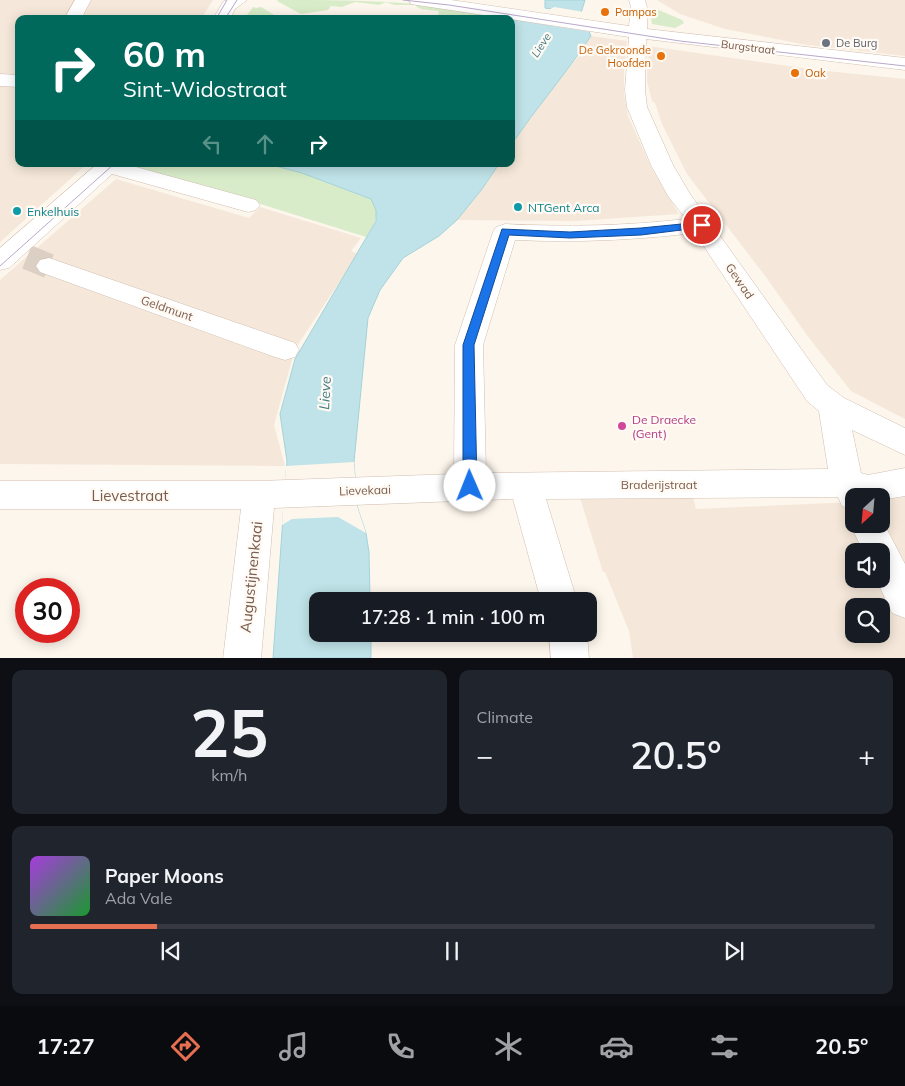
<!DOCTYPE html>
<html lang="en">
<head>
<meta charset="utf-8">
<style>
  body { margin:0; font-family:Mulish,sans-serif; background:#20242c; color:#f1f3f6; height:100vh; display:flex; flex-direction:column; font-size:19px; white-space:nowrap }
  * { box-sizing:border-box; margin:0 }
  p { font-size:16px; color:#9ea1a6 }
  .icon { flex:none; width:28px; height:28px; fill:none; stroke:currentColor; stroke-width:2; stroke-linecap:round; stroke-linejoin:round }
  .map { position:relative; height:658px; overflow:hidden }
  .details { display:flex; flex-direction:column; gap:12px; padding:12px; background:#0d0f14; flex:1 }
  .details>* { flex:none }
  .guide { position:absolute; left:15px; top:15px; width:500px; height:152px; border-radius:10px; box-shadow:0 2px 12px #0003; background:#00695c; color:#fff; overflow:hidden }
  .needle { width:32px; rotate:206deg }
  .fabs { position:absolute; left:845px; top:488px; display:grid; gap:10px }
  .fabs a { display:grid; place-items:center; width:45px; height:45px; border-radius:10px; background:#171b24; box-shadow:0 2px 12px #0003; font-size:25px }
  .speed { position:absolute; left:15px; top:578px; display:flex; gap:10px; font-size:25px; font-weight:700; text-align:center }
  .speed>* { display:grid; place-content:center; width:65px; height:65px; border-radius:50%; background:#171b24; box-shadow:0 2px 12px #0003; line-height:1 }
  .speed .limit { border:8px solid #d22; background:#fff; color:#111 }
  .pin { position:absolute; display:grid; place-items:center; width:42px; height:42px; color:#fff; margin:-21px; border:2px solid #fff; border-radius:50%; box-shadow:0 1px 5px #0007 }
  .me { position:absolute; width:55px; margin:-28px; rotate:359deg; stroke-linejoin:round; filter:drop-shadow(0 0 4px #0008) }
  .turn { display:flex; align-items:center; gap:18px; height:105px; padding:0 25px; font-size:22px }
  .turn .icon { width:65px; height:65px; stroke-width:2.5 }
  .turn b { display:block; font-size:35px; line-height:42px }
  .lanes { display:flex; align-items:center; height:48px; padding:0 25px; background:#0003; justify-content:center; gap:25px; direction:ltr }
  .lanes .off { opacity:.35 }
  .big { font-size:38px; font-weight:600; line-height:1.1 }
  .details .card { flex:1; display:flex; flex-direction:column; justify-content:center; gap:8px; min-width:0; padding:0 18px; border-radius:10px; background:#20242c }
  .details .dial { align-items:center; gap:0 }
  .dial b { font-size:65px; line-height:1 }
  .song { display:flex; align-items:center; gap:15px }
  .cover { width:60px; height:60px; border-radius:8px; background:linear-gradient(135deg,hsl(280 70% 55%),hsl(130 70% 35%)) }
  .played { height:5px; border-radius:2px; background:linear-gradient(90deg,#e76f51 15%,#363941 15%) }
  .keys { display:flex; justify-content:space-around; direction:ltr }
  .heat { display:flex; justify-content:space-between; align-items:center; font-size:28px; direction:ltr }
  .details .tiles { flex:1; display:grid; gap:12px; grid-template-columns:1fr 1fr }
  .card:last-child { grid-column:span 2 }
  .trip { position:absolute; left:309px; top:592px; width:288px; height:50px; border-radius:10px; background:#171b24; box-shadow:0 2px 12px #0003; font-weight:600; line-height:50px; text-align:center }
  .tabs { display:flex; height:80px; justify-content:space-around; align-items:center; background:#090b0e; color:#9ea1a6 }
  .tabs .icon { width:35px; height:35px }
  .tabs .on { color:#e76f51 }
  .tabs b { font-size:22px; color:#f1f3f6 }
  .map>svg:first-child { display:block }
</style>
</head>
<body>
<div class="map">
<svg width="905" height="659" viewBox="0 0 905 659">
  <rect width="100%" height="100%" fill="#fdf6ec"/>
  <path fill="#f5e8da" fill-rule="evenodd" d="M 0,0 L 213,0 L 201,19 L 19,19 L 19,164 L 87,164 L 0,242 Z
    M 657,0 L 905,0 L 905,56 L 807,45 L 725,29 L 680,14 Z
    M 591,36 L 627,41 L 624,69 L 624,94 L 628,116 L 652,169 L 679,214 L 576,221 L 457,220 L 482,189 L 499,164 L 511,164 L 511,145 L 542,102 L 577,58 Z
    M 648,46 L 817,70 L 905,79 L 905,419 L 851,391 L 809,338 L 766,277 L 687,174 L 662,124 L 655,103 L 652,101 L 647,81 Z
    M 116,179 L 249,218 L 260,207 L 361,238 L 351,251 L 358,254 L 295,349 L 274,425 L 285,466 L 0,464 L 0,280 Z
    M 691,489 L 696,509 L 854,502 L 854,524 L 881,524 L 881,499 L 905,496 L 905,658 L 633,658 L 629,631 L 605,572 L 603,572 L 580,498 ZM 854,551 L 881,551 L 881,579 L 854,579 ZM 854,606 L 881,606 L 881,634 L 854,634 Z"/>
  <path fill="#d8ecc9" d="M 279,0 C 325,0 370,0 416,4 C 448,8 479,14 510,19 L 443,19 L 438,16 L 439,12 L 438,11 C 428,9 422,12 415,5 L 394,5 L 386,2 L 379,5 L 355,2 L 342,7 L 331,6 L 328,10 L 301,14 L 277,1 Z
    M 253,7 L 256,8 L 261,7 L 281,19 L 244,19 Z
    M 654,8 L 682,20 L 684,23 L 675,28 L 652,24 L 650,10 Z
    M 136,164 L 268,164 L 302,173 L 371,199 C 381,214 375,223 366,237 L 238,197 L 143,171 Z"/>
  <path fill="#bfe3e8" stroke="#a5d3da" d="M 545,0 L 585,0 L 581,13 L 591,36 C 566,74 536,108 511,145 L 511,19 L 550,25 L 556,10 L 545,8 Z
    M 268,164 L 499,164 L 482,189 L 457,220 L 439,236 L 403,258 L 380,290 L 368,318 L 354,462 L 357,506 L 366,533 L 369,552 L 370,601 L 318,601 L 318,634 L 371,634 L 371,658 L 273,658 L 287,461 L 280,414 L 295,359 L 376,221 L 376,210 L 371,199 L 302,173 Z"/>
  <path fill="#fdf6ec" d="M 554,7 L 584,12 L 592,32 L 528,22 L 552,16 L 553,12 L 547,11 Z
    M 354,462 L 357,506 L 366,533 L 338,517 L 292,519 L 282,525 L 286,466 Z"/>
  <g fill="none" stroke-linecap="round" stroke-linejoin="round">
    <path stroke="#dcd0c4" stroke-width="25" stroke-dasharray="25 12" stroke-linecap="butt" d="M 27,257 L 49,266"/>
    <defs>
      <path id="street" d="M 75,0 L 91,0 L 81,19 L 64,19 Z
        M 227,0 L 247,0 L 235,9 L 230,19 L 213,19 L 223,2 Z
        M 409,0 L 451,0 L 629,26 L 631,7 L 629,0 L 645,0 L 647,7 L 647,29 L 905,58 L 905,70 L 646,39 L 645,90 L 647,107 L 673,165 L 690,194 L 827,385 L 844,398 L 905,428 L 905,455 L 852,430 L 861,473 L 868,475 L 905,468 L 905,496 L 881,500 L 881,496 L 854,496 L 854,510 L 842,506 L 838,497 L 546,499 L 577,601 L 541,601 L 513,499 L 274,508 L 261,659 L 223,659 L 241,509 L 0,509 L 0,481 L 259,481 L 454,474 L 455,345 L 493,232 L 496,227 L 505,224 C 566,227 625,226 686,219 L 668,196 L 651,165 L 627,107 L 625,90 L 629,37 L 417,5 L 411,4 ZM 695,233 L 807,401 L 819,411 L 828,469 L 486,473 L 483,345 L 515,240 C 576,243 635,240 695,233 Z
        M 0,74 L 19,75 L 19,87 L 0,86 Z
        M 97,164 L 125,164 L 256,200 L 260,205 L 256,210 L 248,212 L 112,174 L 9,268 L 0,270 L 0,248 Z
        M 49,258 L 295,343 L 299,350 L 295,357 L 285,360 L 275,357 L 40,272 L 36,266 L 40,260 Z
        M 854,516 L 854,524 L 881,524 L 881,518 L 905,564 L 905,618 L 892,613 L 876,579 L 881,579 L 881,551 L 863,551 L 850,524 Z
        M 549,634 L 587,634 L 589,659 L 551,659 Z"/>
    </defs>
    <use href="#street" stroke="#d1beb0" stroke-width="1"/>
    <use href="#street" fill="#fff" fill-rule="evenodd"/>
    <path stroke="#b9a8c9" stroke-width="1" d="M 403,0 L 449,5 L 680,41 L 905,66
      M 216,19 L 227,0
      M 225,19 L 237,0
      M 0,266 L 114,164"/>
  </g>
  <path fill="#1a73e8" stroke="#114b97" d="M 702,222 L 707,225 L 706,227 L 641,235 L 570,238 L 509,235 L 474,345 L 477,486 L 475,490 L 470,492 L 465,490 L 463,486 L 463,345 L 502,229 L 570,232 L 641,228 Z"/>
  <g fill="#e8710a" stroke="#fffaf3" stroke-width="2">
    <circle cx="605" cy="12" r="5"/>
    <circle cx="661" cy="56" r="5"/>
    <circle cx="795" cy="73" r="5"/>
  </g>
  <circle fill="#6b7280" stroke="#fffaf3" stroke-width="2" cx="826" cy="43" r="5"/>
  <g fill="#0f9aa8" stroke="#fffaf3" stroke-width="2">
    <circle cx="518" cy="207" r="5"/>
    <circle cx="17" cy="211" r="5"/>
  </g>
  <circle fill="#d1479c" stroke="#fffaf3" stroke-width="2" cx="622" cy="426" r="5"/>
  <g text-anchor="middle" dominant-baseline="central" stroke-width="4.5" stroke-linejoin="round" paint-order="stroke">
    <g font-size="11" fill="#c56008" stroke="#fffaf3" text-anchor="start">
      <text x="615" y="12">Pampas</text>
      <text x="651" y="50" text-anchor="end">De Gekroonde<tspan x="651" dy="13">Hoofden</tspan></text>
      <text x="805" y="73">Oak</text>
    </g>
    <g font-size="11" fill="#5b616d" stroke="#fffaf3" text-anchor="start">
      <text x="836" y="43">De Burg</text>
    </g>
    <g font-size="11" font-style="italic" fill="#437c86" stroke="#fffaf3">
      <text transform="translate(541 45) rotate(-57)">Lieve</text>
    </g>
    <g font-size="11" fill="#7a5c4d" stroke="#fffaf3">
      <text transform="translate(748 47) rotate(7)">Burgstraat</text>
    </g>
    <g font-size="12" fill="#0d838f" stroke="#fffaf3" text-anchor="start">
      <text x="528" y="207">NTGent Arca</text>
      <text x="27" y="211">Enkelhuis</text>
    </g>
    <g font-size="12" fill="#7a5c4d" stroke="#fffaf3">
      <text transform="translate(740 281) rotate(56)">Gewad</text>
      <text transform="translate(167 308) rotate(19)">Geldmunt</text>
      <text x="659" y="484">Braderijstraat</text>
      <text transform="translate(365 490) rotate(-2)">Lievekaai</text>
    </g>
    <g font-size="12" fill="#b23c85" stroke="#fffaf3" text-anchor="start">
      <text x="632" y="419">De Draecke<tspan x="632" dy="14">(Gent)</tspan></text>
    </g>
    <g font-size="14" font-style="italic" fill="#437c86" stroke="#fffaf3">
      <text transform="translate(325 393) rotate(-87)">Lieve</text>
    </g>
    <g font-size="15" fill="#7a5c4d" stroke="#fffaf3">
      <text x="130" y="495">Lievestraat</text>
      <text transform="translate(251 577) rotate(-84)">Augustijnenkaai</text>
    </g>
  </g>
</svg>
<div class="fabs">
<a><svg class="needle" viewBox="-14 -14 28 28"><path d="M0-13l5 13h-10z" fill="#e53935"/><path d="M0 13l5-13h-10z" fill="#9ea1a6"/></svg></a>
<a><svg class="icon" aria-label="sound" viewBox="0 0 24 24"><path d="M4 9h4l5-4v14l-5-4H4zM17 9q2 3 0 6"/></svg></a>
<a><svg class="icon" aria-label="search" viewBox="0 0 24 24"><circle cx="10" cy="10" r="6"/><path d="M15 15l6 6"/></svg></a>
</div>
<div class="speed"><div class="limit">30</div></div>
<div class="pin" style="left:702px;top:225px;background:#d93025"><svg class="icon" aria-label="arrive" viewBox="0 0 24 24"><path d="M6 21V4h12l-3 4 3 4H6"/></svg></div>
<svg class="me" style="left:470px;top:486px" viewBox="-20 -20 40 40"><circle r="19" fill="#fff"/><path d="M0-13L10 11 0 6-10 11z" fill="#1a73e8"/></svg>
<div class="trip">17:28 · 1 min · 100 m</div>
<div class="guide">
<div class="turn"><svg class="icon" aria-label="right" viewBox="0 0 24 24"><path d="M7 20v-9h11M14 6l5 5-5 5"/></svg><div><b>60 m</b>Sint-Widostraat</div></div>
<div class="lanes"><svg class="icon off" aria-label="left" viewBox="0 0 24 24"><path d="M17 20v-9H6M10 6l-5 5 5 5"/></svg><svg class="icon off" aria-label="ahead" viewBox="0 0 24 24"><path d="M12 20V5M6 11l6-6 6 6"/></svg><svg class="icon" aria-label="right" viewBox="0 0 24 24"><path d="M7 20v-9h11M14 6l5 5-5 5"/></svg></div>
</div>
</div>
<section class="details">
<div class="tiles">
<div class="card dial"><b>25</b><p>km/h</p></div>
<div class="card"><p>Climate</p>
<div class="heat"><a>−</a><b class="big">20.5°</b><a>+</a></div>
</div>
<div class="card">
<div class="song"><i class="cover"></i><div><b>Paper Moons</b><p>Ada Vale</p></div></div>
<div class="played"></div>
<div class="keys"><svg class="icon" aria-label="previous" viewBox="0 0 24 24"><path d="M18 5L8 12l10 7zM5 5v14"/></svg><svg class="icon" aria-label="pause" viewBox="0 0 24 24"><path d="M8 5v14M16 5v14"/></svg><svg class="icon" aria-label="next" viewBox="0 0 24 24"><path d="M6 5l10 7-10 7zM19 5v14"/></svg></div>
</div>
</div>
</section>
<nav class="tabs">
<b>17:27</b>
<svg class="icon on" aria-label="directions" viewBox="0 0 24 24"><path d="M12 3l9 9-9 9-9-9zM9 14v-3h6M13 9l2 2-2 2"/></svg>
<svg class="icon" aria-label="music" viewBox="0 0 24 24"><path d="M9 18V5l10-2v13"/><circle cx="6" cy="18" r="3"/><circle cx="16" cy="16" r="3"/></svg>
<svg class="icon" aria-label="phone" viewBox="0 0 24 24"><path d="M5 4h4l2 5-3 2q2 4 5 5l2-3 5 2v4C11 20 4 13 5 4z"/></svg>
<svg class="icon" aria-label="climate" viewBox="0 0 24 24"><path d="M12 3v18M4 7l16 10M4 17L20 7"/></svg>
<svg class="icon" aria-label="car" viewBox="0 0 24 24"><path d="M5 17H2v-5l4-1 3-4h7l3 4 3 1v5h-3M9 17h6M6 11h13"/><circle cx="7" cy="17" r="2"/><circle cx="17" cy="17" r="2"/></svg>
<svg class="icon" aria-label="filters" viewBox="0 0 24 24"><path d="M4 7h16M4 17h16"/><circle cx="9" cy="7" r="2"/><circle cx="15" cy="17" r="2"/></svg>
<b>20.5°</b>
</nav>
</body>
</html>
